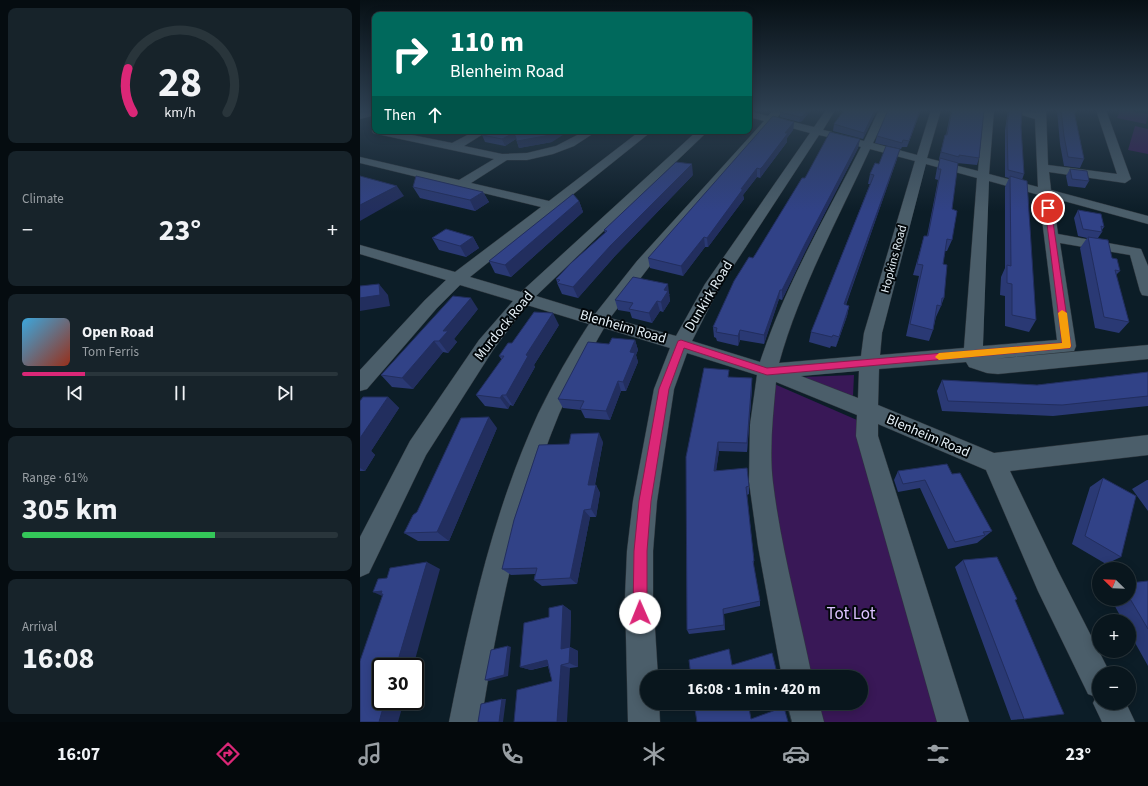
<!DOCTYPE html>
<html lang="en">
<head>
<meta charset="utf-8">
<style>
  body { margin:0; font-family:"Source Sans 3",sans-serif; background:#17232a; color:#f1f3f6; height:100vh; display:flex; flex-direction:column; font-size:15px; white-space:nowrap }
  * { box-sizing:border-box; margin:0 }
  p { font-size:13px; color:#999fa4 }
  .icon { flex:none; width:22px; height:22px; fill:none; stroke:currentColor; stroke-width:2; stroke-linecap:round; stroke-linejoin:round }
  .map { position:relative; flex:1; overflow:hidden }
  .sheet { display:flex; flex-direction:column; gap:8px; padding:8px; background:#050c10; width:360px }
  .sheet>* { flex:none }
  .hud { position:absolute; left:12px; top:12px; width:380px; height:122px; border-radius:8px; box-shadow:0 2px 10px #0003,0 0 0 1px #29353b; background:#00695c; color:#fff; overflow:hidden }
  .needle { width:26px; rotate:293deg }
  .fabs { position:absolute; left:732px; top:562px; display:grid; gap:8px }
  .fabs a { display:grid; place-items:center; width:44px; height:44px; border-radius:50%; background:#09161d; box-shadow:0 2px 10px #0003,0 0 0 1px #29353b; font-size:20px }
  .speed { position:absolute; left:12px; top:658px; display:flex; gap:8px; font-size:20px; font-weight:700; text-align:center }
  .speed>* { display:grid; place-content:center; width:52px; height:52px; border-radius:50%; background:#09161d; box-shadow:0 2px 10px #0003,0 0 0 1px #29353b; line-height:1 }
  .speed .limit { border:2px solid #111; border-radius:6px; background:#fff; color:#111 }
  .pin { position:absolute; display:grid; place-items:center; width:34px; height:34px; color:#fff; margin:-17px; border:2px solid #fff; border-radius:50%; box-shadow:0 1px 4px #0007 }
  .me { position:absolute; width:44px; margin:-22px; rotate:359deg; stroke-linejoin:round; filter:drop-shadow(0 0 3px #0008) }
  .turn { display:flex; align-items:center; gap:14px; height:84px; padding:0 12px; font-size:18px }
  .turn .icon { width:52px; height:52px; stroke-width:2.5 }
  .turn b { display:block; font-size:28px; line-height:34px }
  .then { display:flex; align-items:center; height:38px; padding:0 12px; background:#0003; gap:8px; font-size:15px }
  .big { font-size:30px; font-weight:700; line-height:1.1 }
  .sheet .widget { flex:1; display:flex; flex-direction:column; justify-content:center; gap:6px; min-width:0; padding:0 14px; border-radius:8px; background:#17232a }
  .sheet .dial { align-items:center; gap:0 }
  .dial svg { height:104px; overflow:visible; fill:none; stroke:#29353b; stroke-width:7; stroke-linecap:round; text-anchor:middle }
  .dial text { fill:#f1f3f6; stroke:none }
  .song { display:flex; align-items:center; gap:12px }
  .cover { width:48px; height:48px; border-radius:6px; background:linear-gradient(135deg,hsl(200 70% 55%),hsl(10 70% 35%)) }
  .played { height:4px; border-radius:2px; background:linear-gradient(90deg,#db2777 20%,#29353b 20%) }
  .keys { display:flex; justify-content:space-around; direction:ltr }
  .heat { display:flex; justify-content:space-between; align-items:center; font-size:22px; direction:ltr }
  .charge { height:6px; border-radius:3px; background:linear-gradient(90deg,#34c759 61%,#29353b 0) }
  .trip { position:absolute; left:280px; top:670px; width:228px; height:40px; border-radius:20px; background:#09161d; box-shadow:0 2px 10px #0003,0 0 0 1px #29353b; font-weight:700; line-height:40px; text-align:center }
  .tabs { display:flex; height:64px; justify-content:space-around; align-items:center; background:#04090c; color:#999fa4 }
  .tabs .icon { width:28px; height:28px }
  .tabs .active { color:#db2777 }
  .tabs b { font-size:18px; color:#f1f3f6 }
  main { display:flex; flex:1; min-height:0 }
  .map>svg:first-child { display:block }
</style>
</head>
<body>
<main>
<section class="sheet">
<div class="widget dial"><svg viewBox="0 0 100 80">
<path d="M14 69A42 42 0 1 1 86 69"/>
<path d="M14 69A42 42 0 0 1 10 35" stroke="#db2777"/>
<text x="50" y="56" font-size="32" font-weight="700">28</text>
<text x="50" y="72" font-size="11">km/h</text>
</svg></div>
<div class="widget"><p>Climate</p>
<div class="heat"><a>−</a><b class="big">23°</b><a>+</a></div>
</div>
<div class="widget">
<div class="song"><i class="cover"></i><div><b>Open Road</b><p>Tom Ferris</p></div></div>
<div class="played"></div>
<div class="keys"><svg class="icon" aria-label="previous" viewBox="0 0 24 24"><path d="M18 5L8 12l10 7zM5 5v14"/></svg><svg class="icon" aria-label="pause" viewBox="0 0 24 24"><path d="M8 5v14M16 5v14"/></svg><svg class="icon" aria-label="next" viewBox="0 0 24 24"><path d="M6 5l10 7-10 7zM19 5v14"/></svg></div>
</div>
<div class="widget"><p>Range · 61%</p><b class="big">305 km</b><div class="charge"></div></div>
<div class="widget"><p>Arrival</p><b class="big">16:08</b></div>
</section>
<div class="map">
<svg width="788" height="722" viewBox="0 0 788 722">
  <rect width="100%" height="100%" fill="#0c1d27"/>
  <path fill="#391857" d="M 760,110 L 788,114 L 786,124 L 757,118 Z
    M 775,126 L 788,129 L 788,154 L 768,150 Z
    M 494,375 L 493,396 L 442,377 Z
    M 412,383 L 497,420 L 582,722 L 458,722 L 453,703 L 501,703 L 501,677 L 446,677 L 409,476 Z"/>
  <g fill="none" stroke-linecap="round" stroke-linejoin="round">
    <defs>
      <path id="minor" d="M 10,110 L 15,110 L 15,115 L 0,119 L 0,113 Z
        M 413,110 L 423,110 L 417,118 L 454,127 L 466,110 L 475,110 L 463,130 L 472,132 L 473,134 L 468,137 L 459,135 L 359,288 L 332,341 L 400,362 C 425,286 465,217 501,147 L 492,144 L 491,142 L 496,139 L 504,141 L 519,110 L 529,110 L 513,143 L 557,155 L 571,110 L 581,110 L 567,158 L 618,171 L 624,110 L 634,110 L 629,174 L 678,187 L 675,119 L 645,110 L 664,110 L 676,113 L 676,110 L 686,110 L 688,165 L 757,174 L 736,110 L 746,110 L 771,179 L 765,183 L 689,172 L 691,190 L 788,216 L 788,224 L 693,198 L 698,234 L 781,249 L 788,266 L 788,296 L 782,295 L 780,291 L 770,255 L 700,243 L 716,346 L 714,351 L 633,359 L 788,345 L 788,359 L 638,374 L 627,373 L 609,367 L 606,362 L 519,369 L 518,405 L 634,453 L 788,435 L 788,455 L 650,471 L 698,571 L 750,673 L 739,673 L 739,703 L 766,703 L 775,722 L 742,722 L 733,703 L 736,697 L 728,694 L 678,591 L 626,470 L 518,424 L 518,436 L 609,722 L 577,722 L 496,436 L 497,415 L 416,382 C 413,415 409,450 413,483 C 421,548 439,613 452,677 L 422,677 L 398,546 L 389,482 L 390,425 L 397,375 L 327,353 L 314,389 L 297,501 L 293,551 L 293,597 L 298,677 L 287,677 L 287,703 L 299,703 L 300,722 L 268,722 L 265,597 L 267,551 L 273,501 L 294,389 L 310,348 L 244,328 C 228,356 212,385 199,414 C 158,513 138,617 121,722 L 89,722 C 110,617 133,512 178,414 C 193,383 210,353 229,324 L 167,305 L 133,350 L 66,455 L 9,573 L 0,577 L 0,537 L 50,441 L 119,340 L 153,301 L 100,285 L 77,308 L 7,389 L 0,391 L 0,370 L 65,300 L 86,280 L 0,254 L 0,245 L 95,272 L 181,207 L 0,163 L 0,157 L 99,180 L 134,159 L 17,134 L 13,133 L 12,131 L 13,129 L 15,128 L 15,131 L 32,131 L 92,143 L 115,131 L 128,131 L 104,146 L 142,154 L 167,153 L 196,146 L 225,131 L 237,131 L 214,146 L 193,154 L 167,160 L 147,160 L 111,183 L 189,201 L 280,131 L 292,131 L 110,277 L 161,292 L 337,131 L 348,131 L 176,296 L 235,314 L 277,261 L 404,121 L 389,117 L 389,111 L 408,116 ZM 413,123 L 450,133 L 345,284 L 316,336 L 250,318 L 299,254 ZM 510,149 L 555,161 L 504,333 L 501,356 L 419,363 C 440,288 478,219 510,149 ZM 566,164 L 617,178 L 604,348 L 520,355 L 522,333 ZM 629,181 L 679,195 L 697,340 L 623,346 ZM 499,371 L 498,398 L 441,376 Z
        M 427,703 L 459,703 L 464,722 L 432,722 Z"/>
    </defs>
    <use href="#minor" stroke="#2e363d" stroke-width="1"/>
    <use href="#minor" fill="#4b5e6a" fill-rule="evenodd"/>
  </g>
  <path fill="#2a3974" d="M 420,110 L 451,110 L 442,121 L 439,122 L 420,117 Z
    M 484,110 L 517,110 L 503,139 L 473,131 L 474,124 Z
    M 528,110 L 561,110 L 547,147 L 542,147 L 541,149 L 515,143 L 517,136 Z
    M 591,110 L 619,158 L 617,165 L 597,163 L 592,209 L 592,240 L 587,251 L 585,251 L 583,264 L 584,298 L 581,306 L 576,317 L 573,330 L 569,341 L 546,336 L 559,276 L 553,275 L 561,247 L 564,236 L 567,236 L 578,180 L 575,179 L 577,168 L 580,160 L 579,159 L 583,142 L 585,135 L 586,135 Z
    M 648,110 L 662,110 L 661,127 L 664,174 L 662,180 L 676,320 L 669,332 L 645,326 L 645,296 L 640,295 L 641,277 L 645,268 L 645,187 L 649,178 L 645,177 L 645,130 Z
    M 697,110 L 715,110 L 715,116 L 724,159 L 720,168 L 704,166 L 700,144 Z
    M 434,122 L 433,130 L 427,138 L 427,142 L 400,178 L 397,177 L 383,195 L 384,199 L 348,247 L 345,247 L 323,276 L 290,268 L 288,258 Z
    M 122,135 L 192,142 L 159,148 L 156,139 L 145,146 L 125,142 Z
    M 500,139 L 498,148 L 445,252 L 422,300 L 419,299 L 404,344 L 380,340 L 378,346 L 357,341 L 356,338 L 354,337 L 353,327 L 393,258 L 445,178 Z
    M 537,159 L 486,305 L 489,306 L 487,316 L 476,347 L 471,346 L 470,348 L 449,342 L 451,332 L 510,184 L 508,184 L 510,174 L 519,164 Z
    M 710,169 L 729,181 L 725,188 L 708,186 L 706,176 Z
    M 333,175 L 255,256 L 218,298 L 202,294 L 197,283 L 197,282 L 196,279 L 245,233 L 244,230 Z
    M 53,187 L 123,192 L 129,202 L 115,211 L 60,198 Z
    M 219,201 L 223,212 L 151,277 L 135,273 L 129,261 Z
    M 718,210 L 744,227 L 742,230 L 742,232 L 738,238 L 752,258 L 760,271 L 756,275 L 769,322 L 759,333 L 735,328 L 720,248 L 727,238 L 718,236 L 714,218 Z
    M 113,237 L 119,248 L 106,257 L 79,250 L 72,238 Z
    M 310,294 L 309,295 L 310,301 L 303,312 L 300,311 L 292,323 L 272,318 L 270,312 L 258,310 L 255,300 Z
    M 118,309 L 94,339 L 97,342 L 88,353 L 83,352 L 53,389 L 32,387 L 21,375 Z
    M 199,325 L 174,365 L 175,367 L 153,406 L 150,405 L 148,409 L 125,406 L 116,395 L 142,360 L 139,356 L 152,343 Z
    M 275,340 L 278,350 L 276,355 L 278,362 L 266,391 L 261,391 L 250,420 L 225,418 L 221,410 L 203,408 L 198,399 L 249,344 Z
    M 788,372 L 788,406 L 693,416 L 582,411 L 577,391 L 582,380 L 677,385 Z
    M 369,377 L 392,378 L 392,388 L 387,452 L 359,451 L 356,470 L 389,486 L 389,494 L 387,495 L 394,561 L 394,567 L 400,601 L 400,606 L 364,614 L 365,630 L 329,634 L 327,630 L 326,457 Z
    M 28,397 L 39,408 L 11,451 L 15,455 L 5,471 L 0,471 L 0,401 Z
    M 137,428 L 89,541 L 58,541 L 44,533 Z
    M 243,442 L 235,485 L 236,485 L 240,493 L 236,517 L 230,517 L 217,584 L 182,586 L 174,580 L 175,574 L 151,575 L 142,569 L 209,444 Z
    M 538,471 L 592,474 L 632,531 L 617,543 L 588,549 L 560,488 L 538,492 L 534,480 Z
    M 743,478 L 761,557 L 746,564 L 712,544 L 730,487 Z
    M 787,480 L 788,480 L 788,511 L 772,489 Z
    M 603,560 L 657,599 L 655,600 L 664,719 L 651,720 L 595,567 Z
    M 788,581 L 788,666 L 769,632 L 769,621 L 763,621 L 751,599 L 769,599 L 769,583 Z
    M 203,605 L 211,611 L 210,647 L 218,651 L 218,667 L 210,668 L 192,681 L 188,666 L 171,670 L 160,667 L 189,617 Z"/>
  <path fill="#222e5e" d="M 447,110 L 451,110 L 442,121 L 439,122 L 440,117 Z
    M 515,110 L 517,110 L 503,139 L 504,133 Z
    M 560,110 L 561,110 L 547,147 L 549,141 Z
    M 434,122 L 433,130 L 427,138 L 427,142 L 400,178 L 400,169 L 425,133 Z
    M 197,131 L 209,131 L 192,142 L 159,148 L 157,141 Z
    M 154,133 L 156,139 L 145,146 L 142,139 Z
    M 500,139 L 498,148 L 445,252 L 422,300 L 422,290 L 446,242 Z
    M 540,149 L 537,159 L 482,315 L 484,304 Z
    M 332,164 L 333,175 L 255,256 L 218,298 L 213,287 L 251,245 Z
    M 397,168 L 397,177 L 383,195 L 384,199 L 348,247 L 347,238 L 381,189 Z
    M 37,186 L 44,196 L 0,221 L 0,205 Z
    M 123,192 L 129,202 L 115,211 L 110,200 Z
    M 219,201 L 223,212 L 151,277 L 145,265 Z
    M 113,237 L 119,248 L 106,257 L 100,246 Z
    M 344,237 L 345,247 L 323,276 L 321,266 Z
    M 19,284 L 28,295 L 30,306 L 0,311 L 0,298 Z
    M 308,284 L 310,301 L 303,312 L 301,302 L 304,290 Z
    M 420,290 L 419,299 L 404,344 L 404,335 Z
    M 111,298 L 118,309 L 94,339 L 97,342 L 88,353 L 79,341 L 83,331 Z
    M 297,301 L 300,311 L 292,323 L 289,313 Z
    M 489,306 L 487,316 L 476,347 L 479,337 Z
    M 193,313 L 199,325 L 174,365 L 175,367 L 153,406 L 146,395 L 166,355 Z
    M 380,330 L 380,340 L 378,346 L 378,336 Z
    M 275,340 L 278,350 L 276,355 L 278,362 L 266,391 L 263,382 L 270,352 Z
    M 74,341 L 83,352 L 53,389 L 42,378 Z
    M 392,378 L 392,388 L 387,452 L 387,443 Z
    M 258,381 L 261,391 L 250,420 L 246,411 Z
    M 142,395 L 150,405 L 148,409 L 140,398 Z
    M 28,397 L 39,408 L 11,451 L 15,455 L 5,471 L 0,468 L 0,438 Z
    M 129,417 L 137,428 L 89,541 L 77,532 Z
    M 239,433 L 243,442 L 233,493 L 228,485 Z
    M 358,442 L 359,451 L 355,479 L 354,471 Z
    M 236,485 L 240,493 L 236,517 L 231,509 Z
    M 224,510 L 230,517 L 217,584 L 210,578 Z
    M 67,562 L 80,569 L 53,667 L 36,667 Z
    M 22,591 L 29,599 L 13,592 Z
    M 203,605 L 211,611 L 210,647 L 218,651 L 218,667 L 209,663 L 201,649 Z
    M 363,609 L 364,614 L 365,630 L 364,625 Z
    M 148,646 L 151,647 L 148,676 L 129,681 L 125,680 Z
    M 187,660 L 196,663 L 171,670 L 160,667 Z
    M 201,665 L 210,668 L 207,722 L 197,722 Z
    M 142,699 L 146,699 L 143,722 L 139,722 Z
    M 25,701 L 44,701 L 38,722 L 19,722 Z"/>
  <path fill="#314287" stroke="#222e5e" d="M 420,110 L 447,110 L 443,116 L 440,117 L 420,112 Z
    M 484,110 L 515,110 L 504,133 L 474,124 Z
    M 528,110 L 560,110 L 549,141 L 543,140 L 542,143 L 517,136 Z
    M 592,110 L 624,110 L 619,158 L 599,155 L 599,157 L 581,152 L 585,135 L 587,135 Z
    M 649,110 L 662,110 L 661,127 L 664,174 L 648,170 L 647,124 Z
    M 701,110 L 715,110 L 715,116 L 724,159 L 708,157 L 704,136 Z
    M 413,116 L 434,122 L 425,133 L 428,133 L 403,166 L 400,169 L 397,168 L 381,189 L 383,189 L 347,238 L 344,237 L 321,266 L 288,258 Z
    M 130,131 L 197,131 L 190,135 L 157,141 L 154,133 L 142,139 L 122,135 Z
    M 470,132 L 500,139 L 446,242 L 422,290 L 420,290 L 404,335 L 380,330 L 378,336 L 356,332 L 357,328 L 353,327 L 374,281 L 389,257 L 393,258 L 395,255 L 442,178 L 445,178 Z
    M 526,146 L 540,149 L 484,304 L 489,306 L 479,337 L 473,335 L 472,337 L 451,332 L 514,175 L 510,174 L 515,163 L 519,164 Z
    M 580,158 L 598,163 L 592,209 L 597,211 L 592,240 L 587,239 L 583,264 L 587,265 L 584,298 L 582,298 L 581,306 L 577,305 L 573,330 L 550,324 L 563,265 L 557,264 L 564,236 L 568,236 L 581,169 L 578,169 Z
    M 316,162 L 332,164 L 251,245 L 213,287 L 197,283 L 200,280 L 196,279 L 211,263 L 247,231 L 244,230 Z
    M 710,169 L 727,171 L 729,181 L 712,179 Z
    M 0,176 L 37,186 L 0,205 Z
    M 56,176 L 123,192 L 110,200 L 53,187 Z
    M 650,176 L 667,181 L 676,320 L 652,315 L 652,284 L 647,283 L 647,265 L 651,266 Z
    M 213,194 L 219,201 L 145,265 L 129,261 Z
    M 718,210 L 741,214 L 744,227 L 741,226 L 742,232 L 723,229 Z
    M 86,229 L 113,237 L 100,246 L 72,238 Z
    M 728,237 L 748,240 L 752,258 L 757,259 L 760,271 L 755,270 L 769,322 L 744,317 Z
    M 273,277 L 308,284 L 304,290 L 308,291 L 301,302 L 297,301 L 289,313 L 269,309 L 273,303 L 255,300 Z
    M 19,284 L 20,295 L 0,298 L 0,286 Z
    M 93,296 L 111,298 L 83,331 L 88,331 L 79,341 L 74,341 L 42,378 L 21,375 Z
    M 174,312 L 193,313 L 166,355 L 168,356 L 146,395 L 142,395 L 140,398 L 116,395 L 144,356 L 139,356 L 148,343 L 152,343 Z
    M 252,338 L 275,340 L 270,352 L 275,353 L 263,382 L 258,381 L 246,411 L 220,409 L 224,401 L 198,399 L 228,342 L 249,344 Z
    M 344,368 L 369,370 L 368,377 L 392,378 L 387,443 L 358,442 L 354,471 L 387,468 L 389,486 L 386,487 L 394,561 L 393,561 L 400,601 L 363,609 L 364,625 L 327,630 L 326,457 Z
    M 788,372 L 788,396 L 702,405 L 588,401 L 582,380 L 677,385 Z
    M 3,397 L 28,397 L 0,438 L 0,401 Z
    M 129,417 L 77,532 L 44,533 L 53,515 L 57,512 L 101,418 Z
    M 239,433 L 228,485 L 236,485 L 231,509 L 224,510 L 210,578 L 174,580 L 177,568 L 142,569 L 154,520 L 179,445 L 209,444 L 211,434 Z
    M 587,464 L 592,474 L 600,473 L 632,531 L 623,532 L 625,535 L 595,542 L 565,480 L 543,484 L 538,471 Z
    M 743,478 L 776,496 L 761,557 L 725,536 Z
    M 637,557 L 657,599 L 655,600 L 704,714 L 664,719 L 603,560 Z
    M 67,562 L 36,667 L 21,667 L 21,701 L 25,701 L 19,722 L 0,722 L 0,661 L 23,594 L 21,594 L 22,591 L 13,592 L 18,579 L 27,578 L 30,568 Z
    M 788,581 L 788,629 L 769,597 L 769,583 Z
    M 203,605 L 201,649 L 210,647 L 209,663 L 201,665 L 197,722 L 154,722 L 157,690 L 192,681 L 187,660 L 160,667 L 164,623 L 189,617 L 189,608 Z
    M 148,646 L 144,675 L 125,680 L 131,650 Z
    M 369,649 L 372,665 L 412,653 L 418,677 L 331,677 L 329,660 Z
    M 142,699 L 139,722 L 118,722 L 121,704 Z
    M 334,703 L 388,703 L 391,719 L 424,707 L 428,722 L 337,722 Z"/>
  <linearGradient id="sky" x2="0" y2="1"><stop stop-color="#071015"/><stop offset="0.52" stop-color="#2e4052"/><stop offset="1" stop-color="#2e4052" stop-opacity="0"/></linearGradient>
  <rect width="788" height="212" fill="url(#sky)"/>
  <path fill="#db2777" stroke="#8e194d" d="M 688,206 L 691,208 L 711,346 L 710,348 L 407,375 L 324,348 L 309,389 L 291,501 L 287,551 L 287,613 L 285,617 L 280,619 L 275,617 L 273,613 L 274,551 L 279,501 L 299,389 L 318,341 L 321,340 L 407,368 L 702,343 L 685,208 Z"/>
  <path fill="#f59e0b" d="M 702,310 L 707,313 L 711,346 L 710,348 L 579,360 L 575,357 L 579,353 L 702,343 L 698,313 Z"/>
  <g text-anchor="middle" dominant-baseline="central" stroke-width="4" stroke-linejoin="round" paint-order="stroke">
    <g font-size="12" fill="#e5f0f7" stroke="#02070a">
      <text transform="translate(534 259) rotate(-75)">Hopkins Road</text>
    </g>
    <g font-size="14" fill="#e5f0f7" stroke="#02070a">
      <text transform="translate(349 296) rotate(-59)">Dunkirk Road</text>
      <text transform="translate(144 326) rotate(-51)">Murdock Road</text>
      <text transform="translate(263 327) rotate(16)">Blenheim Road</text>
      <text transform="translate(568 436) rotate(23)">Blenheim Road</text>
    </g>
    <g font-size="17" fill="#ddc2ff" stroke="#02070a">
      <text x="491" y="614">Tot Lot</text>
    </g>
  </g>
</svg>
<div class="fabs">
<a><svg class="needle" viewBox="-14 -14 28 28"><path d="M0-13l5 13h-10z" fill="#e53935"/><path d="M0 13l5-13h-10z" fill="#999fa4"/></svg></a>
<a>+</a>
<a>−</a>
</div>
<div class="speed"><div class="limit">30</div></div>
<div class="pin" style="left:688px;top:208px;background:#d93025"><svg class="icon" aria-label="arrive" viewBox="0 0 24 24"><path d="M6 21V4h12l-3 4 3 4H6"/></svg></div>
<svg class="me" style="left:280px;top:613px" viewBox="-20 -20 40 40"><circle r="19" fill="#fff"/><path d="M0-13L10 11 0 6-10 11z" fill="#db2777"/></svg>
<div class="trip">16:08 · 1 min · 420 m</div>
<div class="hud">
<div class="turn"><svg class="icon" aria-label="right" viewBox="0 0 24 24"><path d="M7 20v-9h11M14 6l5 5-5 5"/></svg><div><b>110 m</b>Blenheim Road</div></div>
<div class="then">Then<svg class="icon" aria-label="ahead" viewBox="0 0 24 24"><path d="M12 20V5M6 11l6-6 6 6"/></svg></div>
</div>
</div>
</main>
<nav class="tabs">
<b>16:07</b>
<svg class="icon active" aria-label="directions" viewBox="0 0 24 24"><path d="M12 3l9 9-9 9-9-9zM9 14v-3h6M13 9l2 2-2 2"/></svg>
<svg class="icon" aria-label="music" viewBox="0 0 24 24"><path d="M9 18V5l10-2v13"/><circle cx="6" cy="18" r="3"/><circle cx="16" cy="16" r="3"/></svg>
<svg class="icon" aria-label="phone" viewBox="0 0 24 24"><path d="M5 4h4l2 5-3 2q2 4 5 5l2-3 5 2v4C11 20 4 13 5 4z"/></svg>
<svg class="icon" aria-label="climate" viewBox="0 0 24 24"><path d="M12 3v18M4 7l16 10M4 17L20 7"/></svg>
<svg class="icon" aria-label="car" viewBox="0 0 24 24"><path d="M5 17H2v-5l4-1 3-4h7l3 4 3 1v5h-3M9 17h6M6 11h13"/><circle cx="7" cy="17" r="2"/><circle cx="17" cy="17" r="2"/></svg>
<svg class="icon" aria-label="filters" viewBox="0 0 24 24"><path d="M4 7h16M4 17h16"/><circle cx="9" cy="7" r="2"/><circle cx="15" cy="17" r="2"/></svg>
<b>23°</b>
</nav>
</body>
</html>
